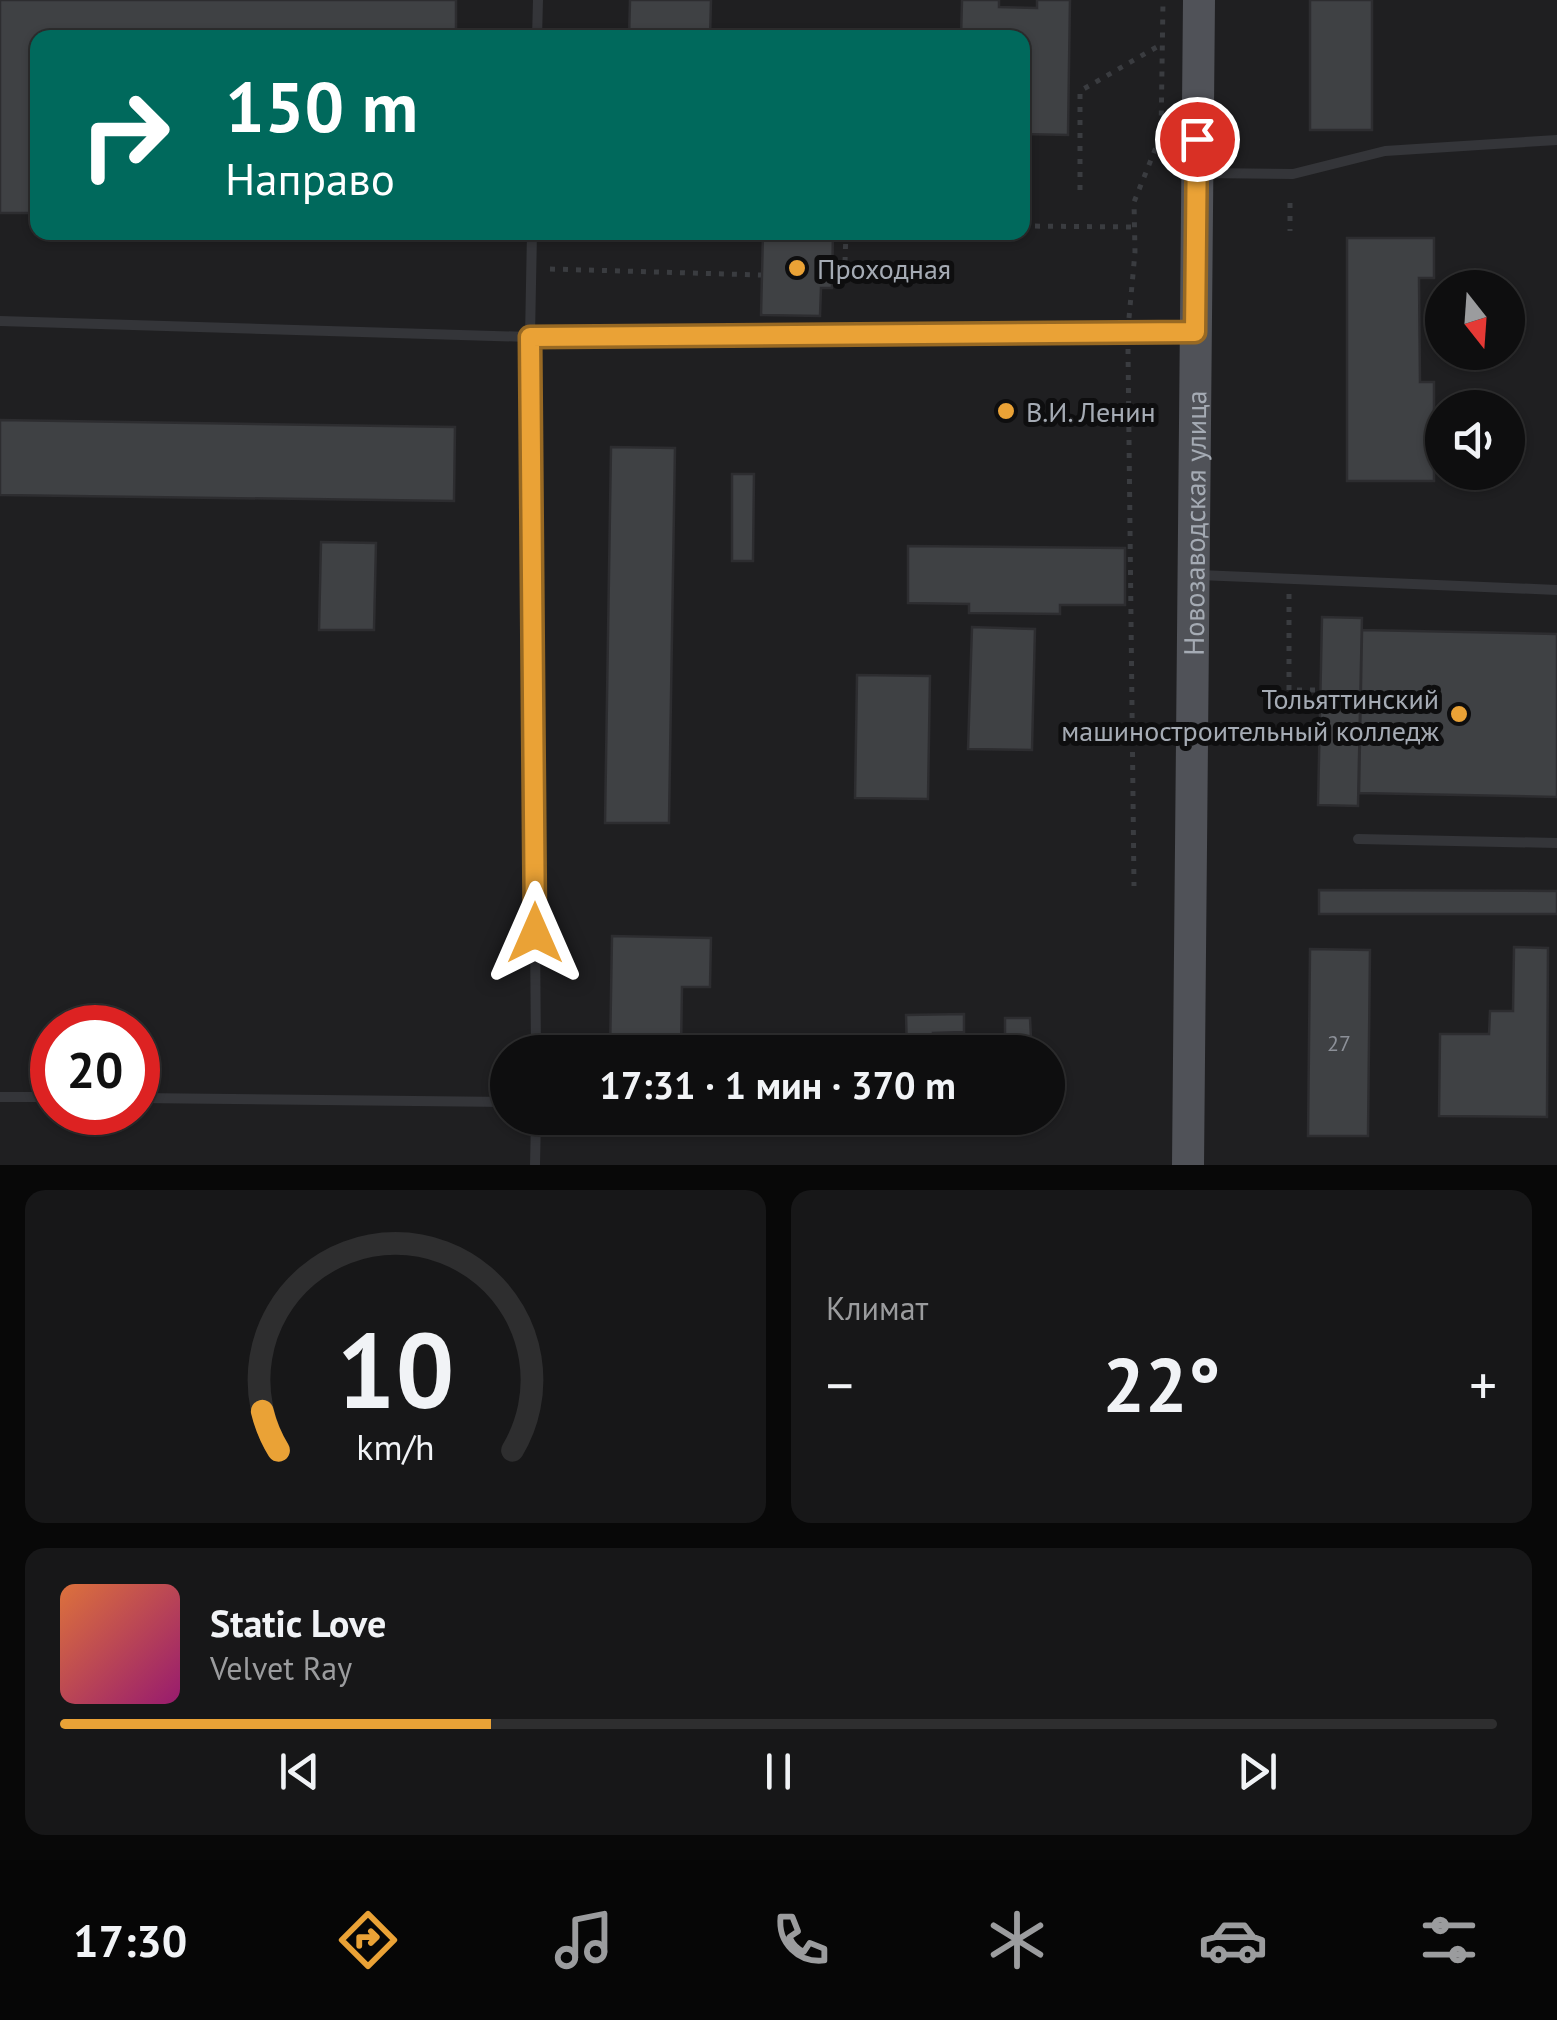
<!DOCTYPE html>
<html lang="ru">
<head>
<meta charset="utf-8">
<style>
  body { margin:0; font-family:"PT Sans",sans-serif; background:#171718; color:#f1f3f6; height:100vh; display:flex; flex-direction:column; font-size:38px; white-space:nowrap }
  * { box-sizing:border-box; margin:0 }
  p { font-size:32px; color:#9b9c9e }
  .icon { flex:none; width:55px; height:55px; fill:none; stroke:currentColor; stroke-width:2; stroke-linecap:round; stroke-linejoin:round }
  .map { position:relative; height:1165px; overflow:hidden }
  .side { display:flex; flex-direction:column; gap:25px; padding:25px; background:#080808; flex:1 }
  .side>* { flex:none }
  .banner { position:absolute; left:30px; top:30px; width:1000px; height:210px; border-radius:20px; box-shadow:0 2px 8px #0004,0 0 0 2px #2e2e2f; background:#00695c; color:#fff; overflow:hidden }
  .needle { width:65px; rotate:163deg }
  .fabs { position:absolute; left:1425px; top:270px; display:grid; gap:20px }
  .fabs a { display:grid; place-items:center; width:100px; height:100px; border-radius:50%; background:#0e0e0f; box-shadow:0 2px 8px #0004,0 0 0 2px #2e2e2f; font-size:50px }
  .speed { position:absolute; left:30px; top:1005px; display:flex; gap:20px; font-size:50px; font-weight:700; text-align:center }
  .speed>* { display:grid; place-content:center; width:130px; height:130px; border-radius:50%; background:#0e0e0f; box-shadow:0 2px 8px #0004,0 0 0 2px #2e2e2f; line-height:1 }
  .speed .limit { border:15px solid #d22; background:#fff; color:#111 }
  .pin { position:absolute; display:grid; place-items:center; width:85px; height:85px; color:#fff; margin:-42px; border:5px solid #fff; border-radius:50%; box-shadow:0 2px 10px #0007 }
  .me { position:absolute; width:110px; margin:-55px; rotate:0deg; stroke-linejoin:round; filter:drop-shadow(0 0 8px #0008) }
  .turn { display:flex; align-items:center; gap:35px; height:210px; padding:0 30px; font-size:45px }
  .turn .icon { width:130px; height:130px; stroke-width:2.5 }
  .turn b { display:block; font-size:70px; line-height:85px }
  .big { font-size:75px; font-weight:800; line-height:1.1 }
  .side .card { flex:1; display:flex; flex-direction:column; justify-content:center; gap:15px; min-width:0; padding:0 35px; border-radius:20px; background:#171718 }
  .side .dial { align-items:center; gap:0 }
  .dial svg { height:260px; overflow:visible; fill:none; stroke:#2e2e2f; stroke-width:7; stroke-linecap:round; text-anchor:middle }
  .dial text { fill:#f1f3f6; stroke:none }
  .song { display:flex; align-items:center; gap:30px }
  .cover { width:120px; height:120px; border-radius:15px; background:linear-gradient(135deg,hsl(20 70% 55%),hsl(320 70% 35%)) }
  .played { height:10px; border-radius:5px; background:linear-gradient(90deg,#eaa236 30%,#2e2e2f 30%) }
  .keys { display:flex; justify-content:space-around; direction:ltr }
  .heat { display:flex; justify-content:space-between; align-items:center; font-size:55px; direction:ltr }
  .side .tiles { flex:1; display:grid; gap:25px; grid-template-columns:1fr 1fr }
  .card:last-child { grid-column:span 2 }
  .trip { position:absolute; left:490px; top:1035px; width:575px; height:100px; border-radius:50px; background:#0e0e0f; box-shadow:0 2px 8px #0004,0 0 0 2px #2e2e2f; font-weight:800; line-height:100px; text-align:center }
  .dock { display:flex; height:160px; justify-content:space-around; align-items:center; background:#060606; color:#9b9c9e }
  .dock .icon { width:70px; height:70px }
  .dock .on { color:#eaa236 }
  .dock b { font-size:45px; color:#f1f3f6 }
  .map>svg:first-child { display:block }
</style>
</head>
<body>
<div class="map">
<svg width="1557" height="1165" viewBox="0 0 1557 1165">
  <rect width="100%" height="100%" fill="#131314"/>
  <path fill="#1f1f21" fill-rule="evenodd" d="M 0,0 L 1198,0 L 1179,1165 L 0,1165 ZM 38,38 L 1022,38 L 1022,232 L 38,232 ZM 52,1028 L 138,1028 L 138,1112 L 52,1112 ZM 508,1052 L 1048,1052 L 1048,1118 L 508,1118 Z
    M 1207,0 L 1557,0 L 1557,1165 L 1196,1165 ZM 1442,288 L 1508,288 L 1508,352 L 1442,352 ZM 1442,408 L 1508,408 L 1508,472 L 1442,472 Z"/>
  <path fill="#3f4144" stroke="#2d2d30" stroke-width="2.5" d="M 0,0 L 456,0 L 456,38 L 38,38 L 38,213 L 0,213 Z
    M 630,0 L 711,0 L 710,38 L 629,38 Z
    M 962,0 L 999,0 L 999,7 L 1037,8 L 1037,0 L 1070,0 L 1068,135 L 1022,134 L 1022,38 L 961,38 Z
    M 1310,0 L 1372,0 L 1372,130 L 1310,130 Z
    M 763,232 L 833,232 L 832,288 L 821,288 L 820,316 L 761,315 Z
    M 1347,238 L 1434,238 L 1434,278 L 1419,278 L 1420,382 L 1434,382 L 1434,481 L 1347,481 Z
    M 0,420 L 455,427 L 454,501 L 0,495 Z
    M 611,447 L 675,448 L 669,823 L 605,823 Z
    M 732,474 L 754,474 L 753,561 L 732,561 Z
    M 321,542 L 376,543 L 374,630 L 319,630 Z
    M 908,546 L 1125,548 L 1125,605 L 1060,605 L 1060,614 L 969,613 L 969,604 L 908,603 Z
    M 1322,617 L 1362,618 L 1358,806 L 1318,805 Z
    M 972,627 L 1035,629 L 1032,750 L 968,749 Z
    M 1362,630 L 1557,634 L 1557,797 L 1359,793 Z
    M 857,675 L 930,676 L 928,799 L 855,798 Z
    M 1319,890 L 1557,891 L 1557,914 L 1319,914 Z
    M 612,936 L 711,938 L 710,987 L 682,987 L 681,1052 L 610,1052 Z
    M 1514,947 L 1548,948 L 1547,1117 L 1439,1116 L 1440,1034 L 1489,1034 L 1490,1011 L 1513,1011 Z
    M 1310,949 L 1370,950 L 1368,1136 L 1308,1136 Z
    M 964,1014 L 964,1032 L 933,1033 L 933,1052 L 907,1052 L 906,1015 Z
    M 1005,1018 L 1030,1018 L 1031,1038 L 1005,1038 Z
    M 609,1118 L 758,1118 L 758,1130 L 609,1128 Z"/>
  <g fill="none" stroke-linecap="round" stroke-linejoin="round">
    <path stroke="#3a3c40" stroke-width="5" stroke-dasharray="5 8" stroke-linecap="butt" d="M 1080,190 L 1080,91 L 1162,44
      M 1290,203 L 1290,231
      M 1022,226 L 1134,227
      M 832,262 L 845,262 L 846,232
      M 550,269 L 761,275
      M 1129,318 L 1135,252 L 1134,202 L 1161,135 L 1163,0
      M 1128,349 L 1134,886
      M 1289,594 L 1289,690 L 1320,690"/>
    <path stroke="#343539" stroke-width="10" d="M 537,38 L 538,0
      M 1201,173 L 1293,174 L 1385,151 L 1557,140
      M 532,232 L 530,337 L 536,1052
      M 0,321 L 530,337 L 1189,332
      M 1199,575 L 1557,590
      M 1358,839 L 1557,843
      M 0,1097 L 52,1097
      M 138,1098 L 508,1102
      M 535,1165 L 536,1118"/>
    <path stroke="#505258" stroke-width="32" id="s1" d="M 1188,1165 L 1199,0"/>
  </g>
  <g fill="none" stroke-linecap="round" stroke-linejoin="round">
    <defs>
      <path id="route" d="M 535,933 L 530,337 L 1195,332 L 1197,139"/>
    </defs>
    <use href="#route" stroke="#986923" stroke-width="25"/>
    <use href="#route" stroke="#eaa236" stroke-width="18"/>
  </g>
  <g fill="#eaa236" stroke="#0e0e0f" stroke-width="4">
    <circle cx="797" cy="268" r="10"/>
    <circle cx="1006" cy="411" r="10"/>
    <circle cx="1459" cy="714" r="10"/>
  </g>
  <g text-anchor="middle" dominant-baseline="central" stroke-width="10" stroke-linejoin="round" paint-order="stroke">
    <g font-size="22" fill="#8c9098">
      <text x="1339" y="1043">27</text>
    </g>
    <g font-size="28" fill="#a5abb4" stroke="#0e0e0f" text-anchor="start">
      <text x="817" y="268">Проходная</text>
      <text x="1026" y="411">В.И. Ленин</text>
      <text x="1439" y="698" text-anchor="end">Тольяттинский<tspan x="1439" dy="32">машиностроительный колледж</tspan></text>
    </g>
    <g font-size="28" fill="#a5abb4" stroke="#0e0e0f">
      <text stroke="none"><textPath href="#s1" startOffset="642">Новозаводская улица</textPath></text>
    </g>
  </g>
</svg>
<div class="fabs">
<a><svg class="needle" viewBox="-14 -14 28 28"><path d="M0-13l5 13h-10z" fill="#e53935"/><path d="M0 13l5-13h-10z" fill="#9b9c9e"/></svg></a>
<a><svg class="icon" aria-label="sound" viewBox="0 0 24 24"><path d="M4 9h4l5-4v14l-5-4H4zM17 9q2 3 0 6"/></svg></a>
</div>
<div class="speed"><div class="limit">20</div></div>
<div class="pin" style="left:1197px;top:139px;background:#d93025"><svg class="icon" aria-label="arrive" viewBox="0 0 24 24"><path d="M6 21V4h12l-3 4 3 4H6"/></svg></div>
<svg class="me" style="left:535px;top:933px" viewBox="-20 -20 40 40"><path d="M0-17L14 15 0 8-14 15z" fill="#eaa236" stroke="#fff" stroke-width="4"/></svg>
<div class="trip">17:31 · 1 мин · 370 m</div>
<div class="banner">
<div class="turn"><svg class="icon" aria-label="right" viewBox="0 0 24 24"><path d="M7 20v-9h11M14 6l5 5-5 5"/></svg><div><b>150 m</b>Направо</div></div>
</div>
</div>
<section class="side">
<div class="tiles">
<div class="card dial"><svg viewBox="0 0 100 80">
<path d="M14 69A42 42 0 1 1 86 69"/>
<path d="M14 69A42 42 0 0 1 9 57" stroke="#eaa236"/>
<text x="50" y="56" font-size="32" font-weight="700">10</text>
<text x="50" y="72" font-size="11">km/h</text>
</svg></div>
<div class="card"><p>Климат</p>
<div class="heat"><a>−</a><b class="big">22°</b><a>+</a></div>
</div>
<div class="card">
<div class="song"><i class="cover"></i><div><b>Static Love</b><p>Velvet Ray</p></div></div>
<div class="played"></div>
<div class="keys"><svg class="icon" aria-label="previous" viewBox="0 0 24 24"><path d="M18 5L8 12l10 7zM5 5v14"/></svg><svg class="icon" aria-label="pause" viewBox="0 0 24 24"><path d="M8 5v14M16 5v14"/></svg><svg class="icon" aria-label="next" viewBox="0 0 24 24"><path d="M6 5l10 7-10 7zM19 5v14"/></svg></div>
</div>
</div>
</section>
<nav class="dock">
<b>17:30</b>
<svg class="icon on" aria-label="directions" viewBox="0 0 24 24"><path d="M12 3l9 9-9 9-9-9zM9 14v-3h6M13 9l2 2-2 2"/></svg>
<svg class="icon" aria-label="music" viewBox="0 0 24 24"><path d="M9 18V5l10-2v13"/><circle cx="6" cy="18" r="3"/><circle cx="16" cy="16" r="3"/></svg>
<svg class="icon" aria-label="phone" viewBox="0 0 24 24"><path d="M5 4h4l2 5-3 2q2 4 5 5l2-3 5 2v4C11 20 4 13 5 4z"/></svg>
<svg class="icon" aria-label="climate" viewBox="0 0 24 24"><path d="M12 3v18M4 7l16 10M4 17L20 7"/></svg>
<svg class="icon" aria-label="car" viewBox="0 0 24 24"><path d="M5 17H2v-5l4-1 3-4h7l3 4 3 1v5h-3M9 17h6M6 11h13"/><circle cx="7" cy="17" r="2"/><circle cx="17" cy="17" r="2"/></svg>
<svg class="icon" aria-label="filters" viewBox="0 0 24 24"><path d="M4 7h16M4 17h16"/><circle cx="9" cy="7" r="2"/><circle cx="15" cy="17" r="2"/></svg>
</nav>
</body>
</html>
